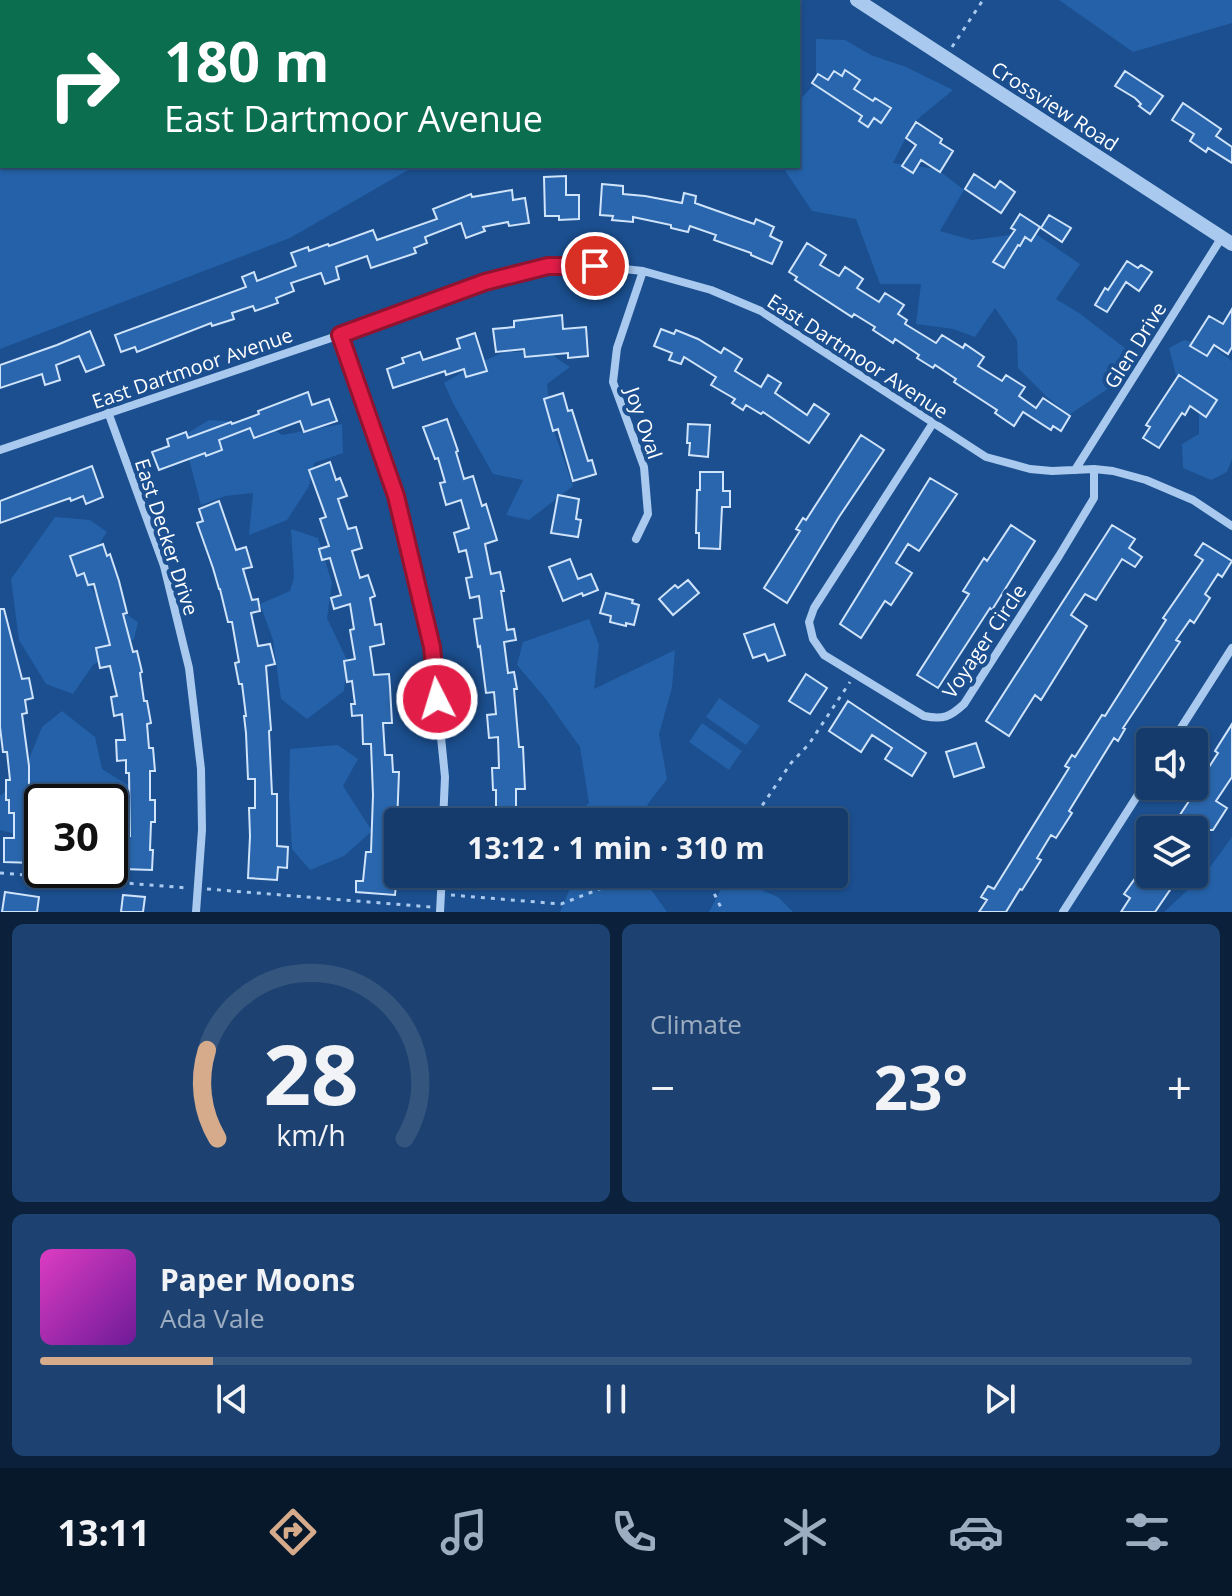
<!DOCTYPE html>
<html lang="en">
<head>
<meta charset="utf-8">
<style>
  body { margin:0; font-family:"Open Sans",sans-serif; background:#1d4271; color:#f1f3f6; height:100vh; display:flex; flex-direction:column; font-size:30px; white-space:nowrap }
  * { box-sizing:border-box; margin:0 }
  p { font-size:26px; color:#9dadc1 }
  .icon { flex:none; width:44px; height:44px; fill:none; stroke:currentColor; stroke-width:2; stroke-linecap:round; stroke-linejoin:round }
  .map { position:relative; height:912px; overflow:hidden }
  .drawer { display:flex; flex-direction:column; gap:12px; padding:12px; background:#0b203b; flex:1 }
  .drawer>* { flex:none }
  .top-card { position:absolute; left:0px; top:0px; width:800px; height:168px; box-shadow:0 2px 6px #0004,0 0 0 2px #33557e; background:#0b6e4f; color:#fff; overflow:hidden }
  .controls { position:absolute; left:1136px; top:728px; display:grid; gap:16px }
  .controls a { display:grid; place-items:center; width:72px; height:72px; border-radius:8px; background:#143b6b; box-shadow:0 2px 6px #0004,0 0 0 2px #33557e; font-size:40px }
  .speed { position:absolute; left:24px; top:784px; display:flex; gap:16px; font-size:40px; font-weight:700; text-align:center }
  .speed>* { display:grid; place-content:center; width:104px; height:104px; border-radius:50%; background:#143b6b; box-shadow:0 2px 6px #0004,0 0 0 2px #33557e; line-height:1 }
  .speed .limit { border:4px solid #111; border-radius:12px; background:#fff; color:#111 }
  .pin { position:absolute; display:grid; place-items:center; width:68px; height:68px; color:#fff; margin:-34px; border:4px solid #fff; border-radius:50%; box-shadow:0 2px 8px #0007 }
  .me { position:absolute; width:88px; margin:-44px; rotate:355deg; stroke-linejoin:round; filter:drop-shadow(0 0 6px #0008) }
  .turn { display:flex; align-items:center; gap:28px; height:168px; padding:0 32px; font-size:36px }
  .turn .icon { width:104px; height:104px; stroke-width:2.5 }
  .turn b { display:block; font-size:56px; line-height:68px }
  .big { font-size:60px; font-weight:700; line-height:1.1 }
  .drawer .tile { flex:1; display:flex; flex-direction:column; justify-content:center; gap:12px; min-width:0; padding:0 28px; border-radius:12px; background:#1d4271 }
  .drawer .dial { align-items:center; gap:0 }
  .dial svg { height:208px; overflow:visible; fill:none; stroke:#33557e; stroke-width:7; stroke-linecap:round; text-anchor:middle }
  .dial text { fill:#f1f3f6; stroke:none }
  .song { display:flex; align-items:center; gap:24px }
  .cover { width:96px; height:96px; border-radius:12px; background:linear-gradient(135deg,hsl(310 70% 55%),hsl(280 70% 35%)) }
  .played { height:8px; border-radius:4px; background:linear-gradient(90deg,#d6ab8b 15%,#33557e 15%) }
  .keys { display:flex; justify-content:space-around; direction:ltr }
  .heat { display:flex; justify-content:space-between; align-items:center; font-size:44px; direction:ltr }
  .drawer .tiles { flex:1; display:grid; gap:12px; grid-template-columns:1fr 1fr }
  .tile:last-child { grid-column:span 2 }
  .trip { position:absolute; left:384px; top:808px; width:464px; height:80px; border-radius:8px; background:#143b6b; box-shadow:0 2px 6px #0004,0 0 0 2px #33557e; font-weight:700; line-height:80px; text-align:center }
  .tabs { display:flex; height:128px; justify-content:space-around; align-items:center; background:#08182b; color:#9dadc1 }
  .tabs .icon { width:56px; height:56px }
  .tabs .selected { color:#d6ab8b }
  .tabs b { font-size:36px; color:#f1f3f6 }
  .map>svg:first-child { display:block }
</style>
</head>
<body>
<div class="map">
<svg width="1232" height="912" viewBox="0 0 1232 912">
  <rect width="100%" height="100%" fill="#1b4f8f"/>
  <path fill="#2461a8" d="M 0,0 L 628,0 L 629,2 L 2,2 L 2,166 L 415,166 L 290,238 L 0,349 Z
    M 1059,0 L 1232,0 L 1232,23 L 1133,52 Z
    M 816,39 L 845,40 L 871,55 L 906,67 L 953,90 L 913,123 L 893,163 L 937,169 L 964,190 L 940,231 L 972,240 L 1033,232 L 1080,264 L 1056,299 L 1079,313 L 1134,355 L 1109,388 L 1069,415 L 1047,397 L 1018,368 L 1017,340 L 995,308 L 975,337 L 953,329 L 916,324 L 921,284 L 880,284 L 856,219 L 812,211 L 782,166 L 798,166 L 798,102 L 816,82 Z
    M 1184,340 L 1213,347 L 1232,361 L 1232,459 L 1227,472 L 1211,480 L 1183,468 L 1182,444 L 1199,434 L 1199,409 L 1217,401 L 1176,375 L 1169,348 Z
    M 505,352 L 548,352 L 570,367 L 547,384 L 552,425 L 573,486 L 529,520 L 506,515 L 523,480 L 493,474 L 453,403 L 444,383 L 476,364 Z
    M 209,420 L 265,424 L 282,435 L 342,424 L 343,453 L 314,463 L 309,486 L 287,520 L 249,535 L 253,493 L 225,496 L 201,505 L 183,436 Z
    M 55,517 L 90,520 L 107,532 L 83,568 L 94,593 L 138,622 L 134,639 L 93,665 L 73,694 L 46,684 L 19,640 L 11,579 Z
    M 291,529 L 318,538 L 332,583 L 327,618 L 347,660 L 344,691 L 307,719 L 281,699 L 273,640 L 260,604 L 290,591 L 294,577 Z
    M 589,619 L 599,645 L 594,689 L 675,650 L 672,688 L 659,734 L 667,779 L 647,805 L 670,822 L 567,822 L 589,803 L 580,747 L 545,698 L 517,665 L 523,642 Z
    M 719,698 L 760,726 L 746,745 L 706,717 Z
    M 62,711 L 95,737 L 102,769 L 136,790 L 132,823 L 110,833 L 110,802 L 42,802 L 42,827 L 27,837 L 0,830 L 0,796 L 23,774 L 42,727 Z
    M 702,723 L 742,751 L 729,770 L 689,742 Z
    M 338,745 L 358,759 L 343,786 L 372,831 L 344,856 L 310,870 L 292,849 L 289,795 L 290,749 Z
    M 1232,837 L 1232,912 L 1164,912 L 1205,874 Z
    M 562,874 L 644,874 L 650,888 L 667,912 L 560,912 L 572,884 Z
    M 728,876 L 778,897 L 793,912 L 709,912 Z"/>
  <path fill="#2a66ad" stroke="#cfe3fa" stroke-width="2" d="M 845,70 L 860,80 L 854,89 L 873,101 L 875,98 L 891,108 L 881,123 L 874,118 L 868,127 L 859,121 L 862,116 L 812,83 L 818,74 L 828,80 L 834,71 L 842,76 Z
    M 1125,71 L 1163,96 L 1150,114 L 1139,106 L 1141,104 L 1135,98 L 1115,86 Z
    M 1183,103 L 1221,129 L 1216,136 L 1232,147 L 1232,163 L 1208,148 L 1206,152 L 1190,141 L 1194,134 L 1172,120 Z
    M 916,122 L 942,139 L 940,143 L 953,151 L 940,172 L 921,160 L 913,173 L 902,166 L 916,145 L 906,138 Z
    M 974,174 L 995,188 L 1000,181 L 1015,192 L 1001,213 L 965,189 Z
    M 566,176 L 566,195 L 579,195 L 579,219 L 559,220 L 559,216 L 545,216 L 544,177 Z
    M 602,184 L 623,186 L 623,194 L 645,196 L 682,203 L 684,193 L 696,196 L 695,203 L 754,224 L 756,219 L 774,227 L 770,236 L 782,242 L 772,264 L 751,255 L 751,253 L 714,240 L 716,235 L 690,226 L 688,232 L 671,228 L 671,225 L 633,217 L 633,222 L 612,220 L 613,216 L 600,215 Z
    M 512,190 L 513,200 L 525,198 L 529,223 L 509,226 L 508,222 L 483,227 L 485,231 L 466,238 L 461,223 L 425,237 L 427,243 L 414,248 L 416,253 L 371,268 L 367,256 L 336,267 L 339,279 L 325,284 L 321,273 L 291,283 L 294,291 L 276,298 L 278,303 L 255,311 L 253,306 L 232,313 L 234,319 L 212,326 L 211,323 L 137,352 L 135,347 L 121,352 L 115,335 L 246,287 L 242,277 L 254,272 L 257,281 L 296,266 L 291,253 L 308,247 L 309,251 L 328,244 L 329,246 L 373,230 L 377,240 L 437,219 L 433,209 L 471,194 L 472,197 Z
    M 1020,214 L 1040,227 L 1031,241 L 1025,237 L 1020,246 L 1018,245 L 1004,268 L 993,262 L 1015,230 L 1011,228 Z
    M 1049,215 L 1071,228 L 1062,242 L 1041,228 Z
    M 807,243 L 826,255 L 820,265 L 839,276 L 845,267 L 863,279 L 857,288 L 879,302 L 885,293 L 904,305 L 898,314 L 907,320 L 905,324 L 936,343 L 942,335 L 963,348 L 965,344 L 984,357 L 978,366 L 1002,381 L 1006,375 L 1025,387 L 1019,396 L 1036,408 L 1043,398 L 1070,416 L 1061,431 L 1053,426 L 1051,430 L 1023,412 L 1014,426 L 995,413 L 997,410 L 954,382 L 956,379 L 935,365 L 933,368 L 917,358 L 919,355 L 895,339 L 893,343 L 873,330 L 875,327 L 854,314 L 852,317 L 795,280 L 797,277 L 789,272 Z
    M 1127,261 L 1138,268 L 1141,265 L 1152,272 L 1139,291 L 1126,282 L 1107,312 L 1095,305 L 1105,288 L 1108,290 Z
    M 1232,309 L 1232,347 L 1228,354 L 1214,345 L 1207,356 L 1190,346 L 1209,316 L 1223,324 Z
    M 562,315 L 563,329 L 586,327 L 588,356 L 568,358 L 568,353 L 525,357 L 524,349 L 496,352 L 493,329 L 514,327 L 514,321 Z
    M 661,329 L 674,334 L 676,330 L 698,339 L 721,353 L 724,348 L 742,359 L 735,371 L 761,387 L 768,375 L 781,383 L 775,393 L 807,415 L 814,404 L 829,414 L 809,443 L 763,412 L 761,414 L 746,405 L 743,410 L 732,403 L 735,399 L 711,385 L 716,377 L 684,357 L 681,364 L 669,360 L 672,353 L 654,346 Z
    M 90,331 L 104,365 L 86,372 L 79,356 L 56,365 L 60,380 L 45,385 L 42,374 L 0,388 L 0,365 L 57,345 Z
    M 475,333 L 487,371 L 466,377 L 464,369 L 446,375 L 445,371 L 393,388 L 387,369 L 404,363 L 402,358 L 420,352 L 423,360 L 460,348 L 457,339 Z
    M 1179,375 L 1217,400 L 1206,417 L 1190,406 L 1185,415 L 1182,413 L 1159,448 L 1143,438 L 1150,427 L 1146,425 Z
    M 308,392 L 312,405 L 329,399 L 337,421 L 304,432 L 300,421 L 254,438 L 250,428 L 219,440 L 222,450 L 206,456 L 205,453 L 159,470 L 152,452 L 169,446 L 167,439 L 186,432 L 188,438 L 231,422 L 232,424 L 259,414 L 258,411 Z
    M 563,393 L 568,411 L 572,410 L 588,461 L 592,460 L 596,474 L 573,481 L 558,429 L 553,431 L 544,399 Z
    M 447,419 L 458,451 L 456,452 L 464,479 L 473,476 L 482,506 L 486,504 L 497,540 L 485,544 L 491,574 L 500,572 L 504,591 L 501,591 L 507,630 L 514,629 L 516,640 L 504,642 L 508,673 L 514,672 L 517,689 L 514,689 L 519,747 L 523,747 L 525,789 L 516,789 L 516,822 L 496,822 L 496,790 L 493,790 L 492,768 L 499,768 L 498,737 L 489,738 L 487,715 L 496,714 L 494,692 L 486,693 L 480,646 L 478,647 L 474,619 L 482,618 L 479,596 L 470,598 L 466,578 L 472,577 L 466,550 L 459,552 L 454,533 L 469,528 L 461,500 L 446,505 L 440,483 L 445,482 L 438,458 L 435,459 L 423,427 Z
    M 688,424 L 710,425 L 708,457 L 689,455 L 690,443 L 687,443 Z
    M 861,435 L 884,450 L 839,517 L 787,603 L 764,588 L 800,531 L 796,529 L 803,518 L 806,520 Z
    M 330,462 L 336,480 L 340,478 L 347,496 L 338,499 L 348,529 L 356,527 L 362,548 L 352,551 L 360,578 L 368,575 L 375,596 L 370,598 L 375,625 L 381,624 L 384,644 L 370,647 L 374,675 L 389,674 L 390,687 L 392,723 L 383,723 L 385,755 L 392,755 L 393,772 L 399,772 L 397,824 L 393,823 L 389,873 L 397,874 L 395,895 L 356,892 L 356,881 L 363,881 L 366,852 L 371,852 L 373,795 L 371,744 L 363,744 L 362,715 L 352,716 L 351,704 L 355,704 L 352,681 L 347,682 L 344,661 L 355,659 L 350,630 L 354,629 L 350,604 L 334,609 L 331,598 L 341,595 L 330,558 L 322,560 L 319,549 L 329,546 L 320,519 L 326,517 L 309,470 Z
    M 92,466 L 103,497 L 86,504 L 83,496 L 71,501 L 70,498 L 0,523 L 0,501 Z
    M 700,472 L 723,472 L 723,491 L 730,491 L 730,507 L 722,507 L 720,549 L 699,548 L 699,533 L 696,533 L 697,490 L 700,490 Z
    M 930,478 L 957,494 L 919,551 L 908,544 L 896,563 L 912,573 L 891,605 L 885,601 L 861,638 L 840,624 Z
    M 558,495 L 579,499 L 576,519 L 581,520 L 578,537 L 551,533 Z
    M 219,501 L 236,550 L 246,547 L 252,567 L 243,569 L 252,600 L 258,599 L 260,611 L 251,613 L 258,646 L 270,644 L 275,664 L 266,666 L 271,730 L 269,731 L 272,794 L 277,794 L 277,846 L 288,847 L 287,868 L 278,867 L 277,880 L 248,878 L 250,836 L 249,808 L 255,808 L 255,779 L 248,779 L 246,733 L 244,716 L 246,716 L 242,684 L 239,684 L 235,663 L 239,662 L 232,622 L 228,622 L 220,589 L 219,589 L 213,568 L 197,523 L 203,521 L 199,509 Z
    M 1011,525 L 1035,541 L 992,610 L 990,608 L 938,688 L 917,675 L 969,594 L 963,591 L 984,558 L 987,561 Z
    M 1112,525 L 1135,539 L 1129,548 L 1142,557 L 1135,567 L 1122,559 L 1096,600 L 1085,594 L 1071,615 L 1087,626 L 1041,700 L 1035,695 L 1009,736 L 986,721 Z
    M 1203,543 L 1232,561 L 1222,577 L 1218,574 L 1205,594 L 1210,598 L 1194,623 L 1190,620 L 1176,640 L 1180,642 L 1123,728 L 1125,729 L 1118,741 L 1114,738 L 1069,811 L 1072,813 L 1056,838 L 1051,835 L 1037,858 L 1041,860 L 1022,890 L 1020,889 L 1006,912 L 979,912 L 987,900 L 981,897 L 988,886 L 994,889 L 1069,768 L 1065,766 L 1072,755 L 1075,757 L 1102,715 L 1105,716 L 1166,620 L 1163,618 L 1203,560 L 1195,555 Z
    M 103,544 L 107,556 L 110,554 L 119,581 L 127,613 L 123,614 L 133,652 L 137,651 L 142,672 L 140,673 L 144,701 L 147,701 L 151,723 L 147,724 L 149,748 L 153,748 L 155,771 L 150,771 L 150,800 L 155,800 L 155,822 L 151,822 L 150,850 L 153,850 L 152,870 L 123,869 L 124,857 L 115,857 L 117,836 L 130,836 L 129,773 L 126,773 L 126,760 L 117,761 L 116,740 L 125,740 L 122,714 L 114,716 L 111,697 L 117,696 L 110,666 L 100,668 L 96,648 L 110,645 L 94,584 L 88,585 L 84,573 L 77,576 L 70,556 Z
    M 570,559 L 578,579 L 591,574 L 598,590 L 583,596 L 582,593 L 563,601 L 549,567 Z
    M 688,580 L 699,593 L 673,615 L 659,599 L 675,585 L 678,588 Z
    M 606,593 L 633,600 L 632,603 L 639,605 L 634,625 L 626,623 L 626,626 L 610,622 L 611,616 L 600,613 Z
    M 0,609 L 4,609 L 22,679 L 29,678 L 33,698 L 25,700 L 27,713 L 22,714 L 29,766 L 29,829 L 42,829 L 42,850 L 35,850 L 34,863 L 4,862 L 4,838 L 14,838 L 14,813 L 9,813 L 9,800 L 6,800 L 6,780 L 10,780 L 7,752 L 3,752 L 0,727 Z
    M 774,624 L 785,655 L 768,661 L 765,654 L 753,658 L 744,634 Z
    M 806,674 L 827,688 L 810,714 L 789,701 Z
    M 848,701 L 926,753 L 912,776 L 885,759 L 892,748 L 872,735 L 861,752 L 829,731 Z
    M 1232,724 L 1232,777 L 1216,801 L 1227,808 L 1213,830 L 1170,830 L 1191,798 L 1187,795 L 1199,776 L 1202,778 L 1218,753 L 1215,751 Z
    M 976,743 L 984,767 L 954,777 L 946,752 Z
    M 1156,874 L 1159,874 L 1174,884 L 1155,912 L 1121,912 L 1130,898 L 1124,894 L 1134,880 L 1143,887 L 1145,883 L 1148,885 Z
    M 5,892 L 39,897 L 37,912 L 2,912 Z
    M 123,895 L 145,897 L 143,912 L 121,912 Z"/>
  <g fill="none" stroke-linecap="round" stroke-linejoin="round">
    <path stroke="#a9c9ee" stroke-width="3" stroke-dasharray="4 6" stroke-linecap="butt" d="M 952,47 L 983,0
      M 751,822 L 791,763 L 809,744 L 850,682
      M 0,873 L 188,888
      M 716,874 L 714,893 L 723,912
      M 207,889 L 431,907
      M 451,895 L 561,904 L 638,874"/>
    <path stroke="#a9c9ee" stroke-width="8" d="M 340,335 L 396,496 L 432,647 L 445,777 L 443,822
      M 108,412 L 164,566 L 189,668 L 201,769 L 202,830 L 196,912
      M 933,423 L 814,608 L 809,622 L 813,639 L 824,655 L 924,716 C 943,720 950,717 964,704 L 1059,556 L 1094,498 L 1094,469
      M 0,450 L 340,335 L 485,282 L 548,266 L 595,266 L 643,271 L 711,290 L 761,311 L 986,457 L 1030,469 L 1052,471 L 1094,469 L 1113,471 L 1146,480 L 1193,500 L 1232,526
      M 1075,470 L 1222,237
      M 636,539 L 648,514 L 644,467 L 613,382 L 617,348 L 643,271
      M 1172,742 L 1232,648
      M 440,912 L 442,874
      M 1063,912 L 1150,776"/>
    <path stroke="#a9c9ee" stroke-width="14" d="M 857,0 L 1232,244"/>
  </g>
  <g fill="none" stroke-linecap="round" stroke-linejoin="round">
    <defs>
      <path id="route" d="M 437,699 L 432,647 L 396,496 L 340,335 L 485,282 L 548,266 L 595,266"/>
    </defs>
    <use href="#route" stroke="#92132f" stroke-width="20"/>
    <use href="#route" stroke="#e11d48" stroke-width="14"/>
  </g>
  <g text-anchor="middle" dominant-baseline="central" stroke-width="8" stroke-linejoin="round" paint-order="stroke">
    <g font-size="20" fill="#fff" stroke="#1b4f8f">
      <text transform="translate(1055 106) rotate(33)">Crossview Road</text>
      <text transform="translate(1135 345) rotate(-58)">Glen Drive</text>
      <text transform="translate(858 356) rotate(33)">East Dartmoor Avenue</text>
      <text transform="translate(192 368) rotate(-19)">East Dartmoor Avenue</text>
      <text transform="translate(644 423) rotate(71)">Joy Oval</text>
      <text transform="translate(167 537) rotate(72)">East Decker Drive</text>
      <text transform="translate(984 641) rotate(-56)">Voyager Circle</text>
    </g>
  </g>
</svg>
<div class="controls">
<a><svg class="icon" aria-label="sound" viewBox="0 0 24 24"><path d="M4 9h4l5-4v14l-5-4H4zM17 9q2 3 0 6"/></svg></a>
<a><svg class="icon" aria-label="layers" viewBox="0 0 24 24"><path d="M12 4l9 5-9 5-9-5zM3 14l9 5 9-5"/></svg></a>
</div>
<div class="speed"><div class="limit">30</div></div>
<div class="pin" style="left:595px;top:266px;background:#d93025"><svg class="icon" aria-label="arrive" viewBox="0 0 24 24"><path d="M6 21V4h12l-3 4 3 4H6"/></svg></div>
<svg class="me" style="left:437px;top:699px" viewBox="-20 -20 40 40"><circle r="17" fill="#e11d48" stroke="#fff" stroke-width="3"/><path d="M0-11L8 9 0 5-8 9z" fill="#fff"/></svg>
<div class="trip">13:12 · 1 min · 310 m</div>
<div class="top-card">
<div class="turn"><svg class="icon" aria-label="right" viewBox="0 0 24 24"><path d="M7 20v-9h11M14 6l5 5-5 5"/></svg><div><b>180 m</b>East Dartmoor Avenue</div></div>
</div>
</div>
<section class="drawer">
<div class="tiles">
<div class="tile dial"><svg viewBox="0 0 100 80">
<path d="M14 69A42 42 0 1 1 86 69"/>
<path d="M14 69A42 42 0 0 1 10 35" stroke="#d6ab8b"/>
<text x="50" y="56" font-size="32" font-weight="700">28</text>
<text x="50" y="72" font-size="11">km/h</text>
</svg></div>
<div class="tile"><p>Climate</p>
<div class="heat"><a>−</a><b class="big">23°</b><a>+</a></div>
</div>
<div class="tile">
<div class="song"><i class="cover"></i><div><b>Paper Moons</b><p>Ada Vale</p></div></div>
<div class="played"></div>
<div class="keys"><svg class="icon" aria-label="previous" viewBox="0 0 24 24"><path d="M18 5L8 12l10 7zM5 5v14"/></svg><svg class="icon" aria-label="pause" viewBox="0 0 24 24"><path d="M8 5v14M16 5v14"/></svg><svg class="icon" aria-label="next" viewBox="0 0 24 24"><path d="M6 5l10 7-10 7zM19 5v14"/></svg></div>
</div>
</div>
</section>
<nav class="tabs">
<b>13:11</b>
<svg class="icon selected" aria-label="directions" viewBox="0 0 24 24"><path d="M12 3l9 9-9 9-9-9zM9 14v-3h6M13 9l2 2-2 2"/></svg>
<svg class="icon" aria-label="music" viewBox="0 0 24 24"><path d="M9 18V5l10-2v13"/><circle cx="6" cy="18" r="3"/><circle cx="16" cy="16" r="3"/></svg>
<svg class="icon" aria-label="phone" viewBox="0 0 24 24"><path d="M5 4h4l2 5-3 2q2 4 5 5l2-3 5 2v4C11 20 4 13 5 4z"/></svg>
<svg class="icon" aria-label="climate" viewBox="0 0 24 24"><path d="M12 3v18M4 7l16 10M4 17L20 7"/></svg>
<svg class="icon" aria-label="car" viewBox="0 0 24 24"><path d="M5 17H2v-5l4-1 3-4h7l3 4 3 1v5h-3M9 17h6M6 11h13"/><circle cx="7" cy="17" r="2"/><circle cx="17" cy="17" r="2"/></svg>
<svg class="icon" aria-label="filters" viewBox="0 0 24 24"><path d="M4 7h16M4 17h16"/><circle cx="9" cy="7" r="2"/><circle cx="15" cy="17" r="2"/></svg>
</nav>
</body>
</html>
